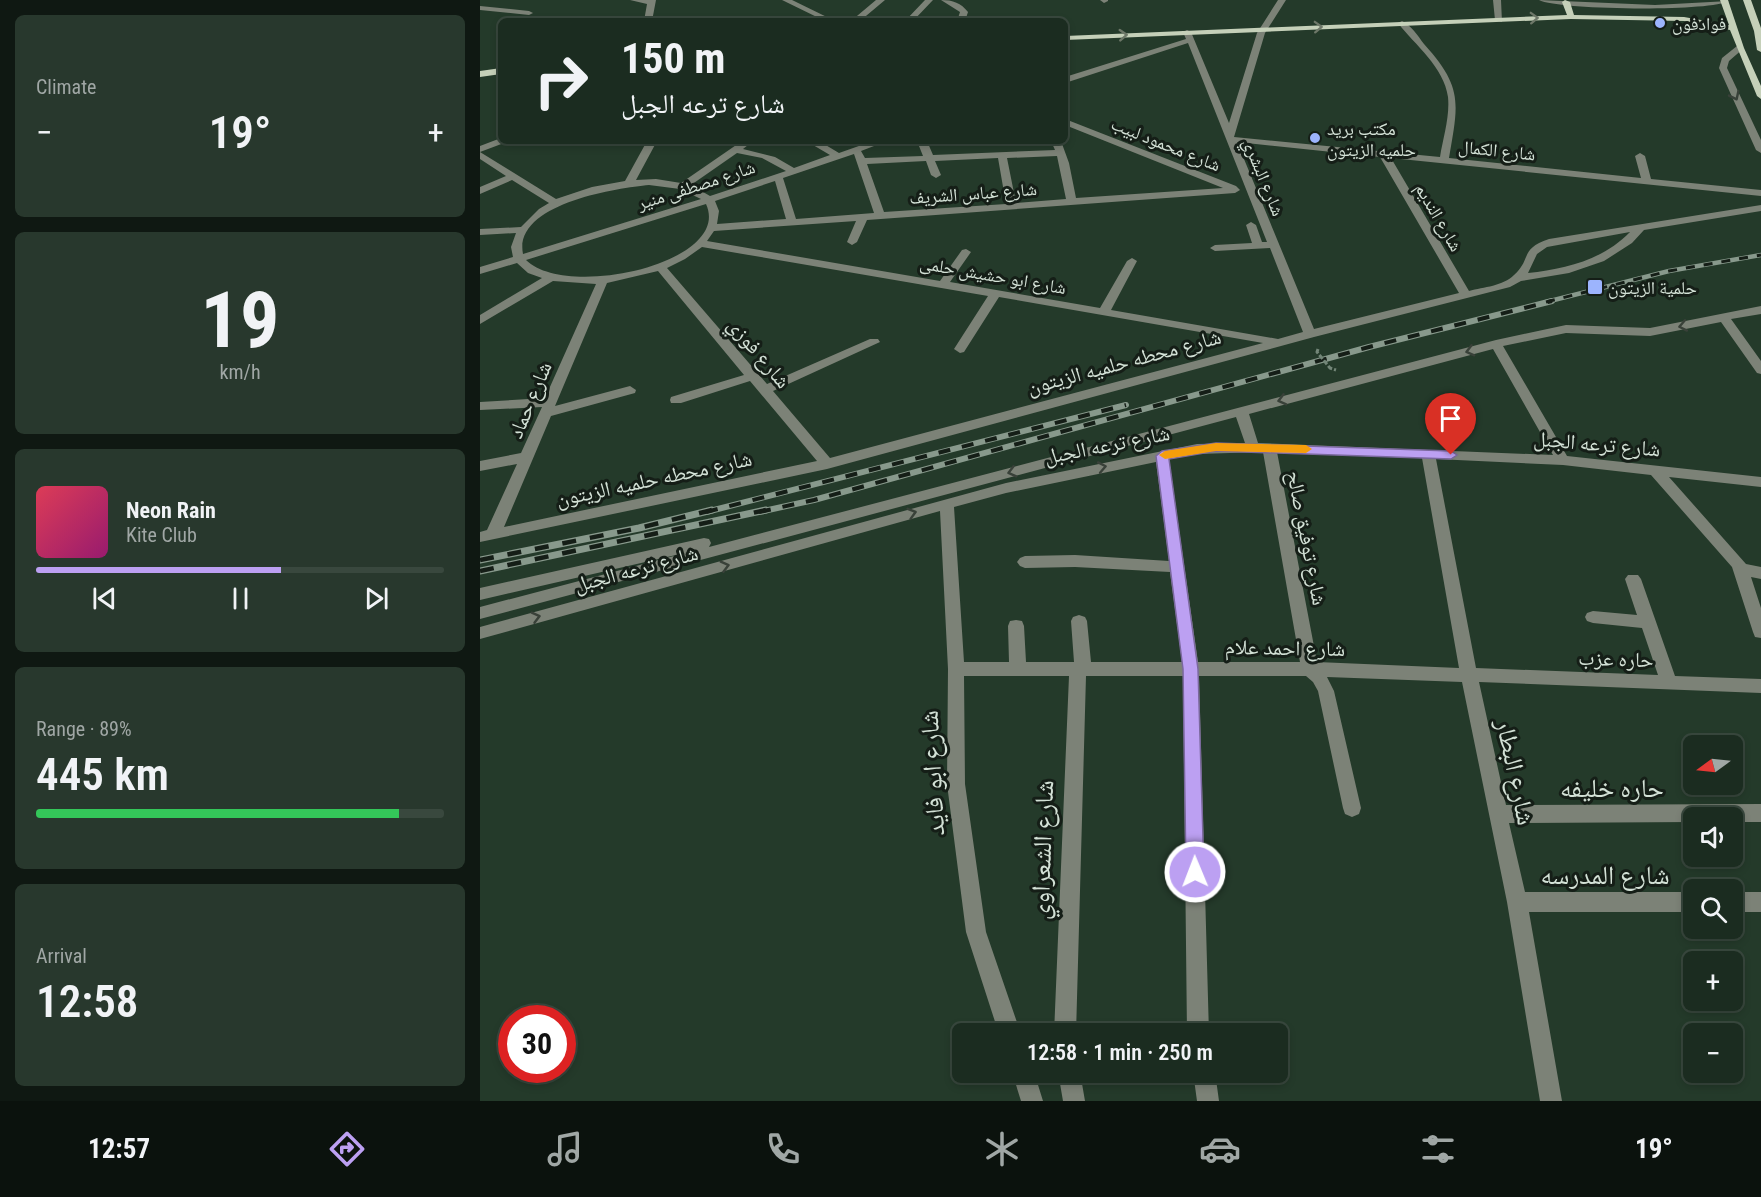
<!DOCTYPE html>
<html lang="en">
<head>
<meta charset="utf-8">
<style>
  body { margin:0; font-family:"Roboto Condensed","Noto Naskh Arabic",sans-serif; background:#28382d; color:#f1f3f6; height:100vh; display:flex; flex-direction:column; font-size:22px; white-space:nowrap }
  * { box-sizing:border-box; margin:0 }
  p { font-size:20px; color:#a0a7a5 }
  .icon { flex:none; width:33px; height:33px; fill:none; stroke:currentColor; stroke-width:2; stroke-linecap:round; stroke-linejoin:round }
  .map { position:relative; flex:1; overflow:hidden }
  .sheet { display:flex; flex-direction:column; gap:15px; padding:15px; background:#0f1812; width:480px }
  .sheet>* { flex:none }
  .banner { position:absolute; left:18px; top:18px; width:570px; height:126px; border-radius:9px; box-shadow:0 3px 9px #0003,0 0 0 2px #39483e; background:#1b2c20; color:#f1f3f6; overflow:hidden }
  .needle { width:39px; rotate:255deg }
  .tools { position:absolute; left:1203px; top:735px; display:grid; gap:12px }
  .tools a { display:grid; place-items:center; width:60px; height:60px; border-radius:9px; background:#1b2c20; box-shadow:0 3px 9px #0003,0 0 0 2px #39483e; font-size:30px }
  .speed { position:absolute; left:18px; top:1005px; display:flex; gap:12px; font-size:30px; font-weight:700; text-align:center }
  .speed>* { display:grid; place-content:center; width:78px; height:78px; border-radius:50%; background:#1b2c20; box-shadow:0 3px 9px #0003,0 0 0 2px #39483e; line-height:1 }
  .speed .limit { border:9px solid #d22; background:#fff; color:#111 }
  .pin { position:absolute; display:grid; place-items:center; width:51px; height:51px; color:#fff; margin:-62px -26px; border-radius:50% 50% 50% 0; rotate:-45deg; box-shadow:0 0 6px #0007 }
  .pin .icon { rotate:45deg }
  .me { position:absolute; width:66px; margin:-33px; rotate:359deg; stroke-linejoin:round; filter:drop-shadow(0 0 4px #0008) }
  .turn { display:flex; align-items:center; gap:21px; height:126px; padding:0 24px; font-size:27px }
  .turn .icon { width:78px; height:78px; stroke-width:2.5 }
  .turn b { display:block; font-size:42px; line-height:51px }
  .big { font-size:45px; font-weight:600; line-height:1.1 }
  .sheet .card { flex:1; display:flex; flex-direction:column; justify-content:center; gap:9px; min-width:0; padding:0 21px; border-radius:9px; background:#28382d }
  .sheet .dial { align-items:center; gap:0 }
  .dial b { font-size:78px; line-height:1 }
  .song { display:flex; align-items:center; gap:18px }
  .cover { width:72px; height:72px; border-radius:9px; background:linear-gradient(135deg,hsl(350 70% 55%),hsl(320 70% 35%)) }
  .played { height:6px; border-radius:3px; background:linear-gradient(90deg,#bca0f2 60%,#39483e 60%) }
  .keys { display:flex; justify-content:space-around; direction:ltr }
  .heat { display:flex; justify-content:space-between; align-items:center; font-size:33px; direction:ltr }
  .charge { height:9px; border-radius:4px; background:linear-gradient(90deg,#34c759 89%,#39483e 0) }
  .trip { position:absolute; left:472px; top:1023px; width:336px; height:60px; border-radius:9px; background:#1b2c20; box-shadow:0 3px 9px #0003,0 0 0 2px #39483e; font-weight:600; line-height:60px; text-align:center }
  .dock { display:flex; height:96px; justify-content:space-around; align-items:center; background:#0b120d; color:#a0a7a5 }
  .dock .icon { width:42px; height:42px }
  .dock .current { color:#bca0f2 }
  .dock b { font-size:27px; color:#f1f3f6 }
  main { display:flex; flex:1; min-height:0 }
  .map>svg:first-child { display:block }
</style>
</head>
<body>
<main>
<section class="sheet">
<div class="card"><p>Climate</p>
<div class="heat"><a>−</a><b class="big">19°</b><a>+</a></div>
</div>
<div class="card dial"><b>19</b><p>km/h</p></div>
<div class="card">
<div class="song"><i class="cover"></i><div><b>Neon Rain</b><p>Kite Club</p></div></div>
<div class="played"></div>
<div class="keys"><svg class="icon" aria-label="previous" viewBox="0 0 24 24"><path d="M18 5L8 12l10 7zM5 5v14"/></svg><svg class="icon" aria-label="pause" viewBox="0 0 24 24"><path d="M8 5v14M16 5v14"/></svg><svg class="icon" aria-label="next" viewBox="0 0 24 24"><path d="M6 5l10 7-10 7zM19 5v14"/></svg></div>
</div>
<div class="card"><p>Range · 89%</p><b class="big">445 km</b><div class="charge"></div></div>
<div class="card"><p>Arrival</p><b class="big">12:58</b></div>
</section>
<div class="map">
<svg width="1281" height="1101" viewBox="0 0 1281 1101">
  <rect width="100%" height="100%" fill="#243a2a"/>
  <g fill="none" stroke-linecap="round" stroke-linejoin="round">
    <path fill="#7c8277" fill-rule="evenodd" d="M 150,0 L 176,0 L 172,21 L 164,21 L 167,4 Z
      M 302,0 L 312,0 L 355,21 L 345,21 Z
      M 396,0 L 405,0 L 380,21 L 371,21 Z
      M 445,0 L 453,0 L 433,21 L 425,21 Z
      M 461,0 C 473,0 481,3 488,12 L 485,21 L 477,21 L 480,12 Z
      M 620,0 L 628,0 L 628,1 L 624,3 Z
      M 798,0 L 806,0 L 785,33 L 754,137 L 960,157 C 963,138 970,117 968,97 C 964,67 935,45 918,23 L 922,21 C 931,25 938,36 944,44 C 984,88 978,104 969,158 L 1161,178 L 1155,156 L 1160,153 L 1165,156 L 1171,179 L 1281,190 L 1281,196 L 911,158 L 989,291 C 1004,287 1023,286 1034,275 C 1052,259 1039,249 1069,239 L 1281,205 L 1281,211 L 1164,230 L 1152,243 L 1124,261 L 1089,273 L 1041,281 L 1030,287 L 834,337 L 347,469 L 0,542 L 0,532 L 7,530 L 37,464 L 0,471 L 0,461 L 41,453 L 62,407 L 0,410 L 0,402 L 65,398 L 116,284 L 73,281 L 0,324 L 0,315 L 62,278 L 48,273 L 37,263 L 0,274 L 0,267 L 33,257 L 31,247 L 36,233 L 0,235 L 0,229 L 41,227 L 59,209 L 69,203 L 32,180 L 0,194 L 0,187 L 26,176 L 0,159 L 0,152 L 76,199 L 112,187 L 145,181 L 167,141 L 177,141 L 156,180 L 176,179 L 201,183 L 262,141 L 273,141 L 263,149 L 295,157 L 314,168 L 350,155 L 333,145 L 333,141 L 339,141 L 359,153 L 393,141 L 407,141 L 381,151 L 385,158 L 443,156 L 437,141 L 447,141 L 453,155 L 575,150 L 571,141 L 581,141 L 589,163 L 596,198 L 743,188 L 585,125 L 585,119 L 756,186 L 760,190 L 755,193 L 387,220 L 377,242 L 372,245 L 367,242 L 376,221 L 234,231 L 227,241 L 460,281 L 482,250 L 486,249 L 491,252 L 470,282 L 620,308 L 647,261 L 652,258 L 657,261 L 631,310 L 798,339 L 823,332 L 790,248 L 735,251 L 730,248 L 735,245 L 772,243 L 766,225 L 771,222 L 776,225 L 782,242 L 787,242 L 708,43 L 585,83 L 585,77 L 706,39 L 703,32 L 707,30 L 711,32 L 749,123 L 777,33 ZM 757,142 L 900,157 L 979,293 L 834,329 ZM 257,153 L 282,158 L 306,171 L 230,196 L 211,185 ZM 374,154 L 394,213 L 316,219 L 303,178 ZM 577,156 L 586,199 L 536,203 L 527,158 ZM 518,158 L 526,204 L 404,212 L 387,164 L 446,161 L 451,175 L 456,178 L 461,175 L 455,161 ZM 295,181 L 306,219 L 237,224 L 239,211 L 235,201 ZM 169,185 L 200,189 L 221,199 L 43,254 C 33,204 136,188 169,185 ZM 226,204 C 253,263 86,300 46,260 ZM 1150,232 C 1123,260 1085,269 1048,273 L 1057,254 L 1067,247 ZM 222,247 L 508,296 L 474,349 L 480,353 L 484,352 L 519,297 L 783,343 L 350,458 L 293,391 L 400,342 L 398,339 L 390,339 L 287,384 L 187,268 L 205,259 ZM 178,271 L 264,375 L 191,397 L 190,400 L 191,403 L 201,403 L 270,381 L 337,461 L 24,527 L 71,416 L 155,393 L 156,390 L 150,386 L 75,406 L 127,283 Z
      M 1013,0 L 1021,0 L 1022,22 L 1015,20 Z
      M 1059,0 L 1175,5 L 1249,1 C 1230,12 1077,10 1059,0 Z
      M 0,6 L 49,11 L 53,13 L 49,15 L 0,10 Z
      M 223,18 L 229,18 L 230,21 L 222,21 Z
      M 1257,46 L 1264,48 L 1249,61 L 1247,68 L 1281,140 L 1281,153 L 1276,150 L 1239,68 L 1242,58 Z
      M 21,138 L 21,141 L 26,141 L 24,143 L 0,152 L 0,146 Z
      M 1281,306 L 1281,314 L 1251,319 L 1281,361 L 1281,374 L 1277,373 L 1241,322 L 1170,336 L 1086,333 L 1023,346 L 1087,456 L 1281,477 L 1281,487 L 1189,477 L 1266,564 L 1281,567 L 1281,579 L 1271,577 L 1281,608 L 1281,638 L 1275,637 L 1273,632 L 1252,567 L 1171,475 L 1083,465 L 956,459 L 996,668 L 1178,675 L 1162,628 L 1113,623 L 1107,621 L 1105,617 L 1107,613 L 1113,611 L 1157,615 L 1145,579 L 1148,575 L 1158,575 L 1161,579 L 1195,676 L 1281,679 L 1281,693 L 999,682 L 1026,805 L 1281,804 L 1281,822 L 1252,822 L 1252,818 L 1214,818 L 1214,822 L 1029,823 L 1045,892 L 1214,892 L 1214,912 L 1049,912 L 1082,1101 L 1060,1101 L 1027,902 L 982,682 L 847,677 L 854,691 L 881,808 L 879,814 L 872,817 L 865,814 L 863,808 L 838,691 L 833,682 L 826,676 L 719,676 L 729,1034 L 707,1034 L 703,676 L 606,676 L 596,1034 L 574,1034 L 589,676 L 484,676 L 485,784 L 506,932 L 541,1034 L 519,1034 L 486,932 L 467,784 L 468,669 L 460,511 L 0,639 L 0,627 L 526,483 L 717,444 L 765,443 L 756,417 L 0,619 L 0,607 L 209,552 L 0,600 L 0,588 L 224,538 L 229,539 L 231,543 L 229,547 L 1016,340 L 1086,325 L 1170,328 ZM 1013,349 L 1073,455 L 778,443 L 769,414 ZM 783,452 L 820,662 L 718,662 L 689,459 L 717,454 ZM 797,452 L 942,458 L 979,668 L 837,662 ZM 676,462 L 689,561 L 595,555 L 545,556 L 540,558 L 537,562 L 540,566 L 545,568 L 595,567 L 690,572 L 702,662 L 611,662 L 607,621 L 605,617 L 599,615 L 593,617 L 591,621 L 594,662 L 546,662 L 544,626 L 542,621 L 536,620 L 530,621 L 528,626 L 529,662 L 484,662 L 474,507 L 526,493 Z
      M 1252,892 L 1281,892 L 1281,912 L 1252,912 Z
      M 532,1072 L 554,1072 L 563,1101 L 541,1101 Z
      M 578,1072 L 600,1072 L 605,1101 L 583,1101 Z
      M 713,1072 L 735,1072 L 739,1101 L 717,1101 Z"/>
    <path fill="#c5d0b9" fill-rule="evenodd" d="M 1085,0 L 1090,2 L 1094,15 L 1204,17 L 1249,25 L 1240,0 L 1248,0 L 1264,48 L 1281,86 L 1281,99 L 1277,96 L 1250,30 L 1204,21 L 1091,19 L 585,40 L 585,36 L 1087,15 L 1082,2 Z
      M 1263,0 L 1271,0 L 1281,28 L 1281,52 L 1277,50 L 1274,31 Z
      M 21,68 L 21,74 L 0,77 L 0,71 Z"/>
    <defs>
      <path id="rail-far2" d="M 1066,302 L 1189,271 L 1281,255"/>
      <path id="rail-far1" d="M 226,512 L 646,405
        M 279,512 L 334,500 L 889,347 L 1072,301"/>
      <path id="rail" d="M 0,560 L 159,528 L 232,510
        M 0,571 L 286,510"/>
    </defs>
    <use href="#rail-far2" stroke="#88998c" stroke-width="4.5"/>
    <use href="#rail-far1" stroke="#88998c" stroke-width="6"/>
    <use href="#rail" stroke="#88998c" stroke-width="7"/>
    <use href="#rail-far2" stroke="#151e17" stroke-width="3" stroke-dasharray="9" stroke-linecap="butt"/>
    <use href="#rail-far1" stroke="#151e17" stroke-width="4" stroke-dasharray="12" stroke-linecap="butt"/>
    <use href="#rail" stroke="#151e17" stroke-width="4.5" stroke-dasharray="14" stroke-linecap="butt"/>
    <path stroke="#738678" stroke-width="3" stroke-dasharray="5 2" stroke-linecap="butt" d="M 838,349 L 837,352 L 850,368 L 856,370"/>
  </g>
  <defs><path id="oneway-chevron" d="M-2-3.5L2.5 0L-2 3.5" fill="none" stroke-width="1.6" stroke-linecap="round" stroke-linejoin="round" transform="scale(1.5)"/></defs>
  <g stroke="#6d7768">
    <use href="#oneway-chevron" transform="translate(1054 18) rotate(-2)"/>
    <use href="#oneway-chevron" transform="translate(838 27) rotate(-2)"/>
    <use href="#oneway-chevron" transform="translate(643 35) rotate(-3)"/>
  </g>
  <g stroke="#394139">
    <use href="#oneway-chevron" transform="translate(1255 96) rotate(64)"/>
    <use href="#oneway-chevron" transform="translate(1203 326) rotate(169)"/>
    <use href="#oneway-chevron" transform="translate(990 351) rotate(165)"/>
    <use href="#oneway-chevron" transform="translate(802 400) rotate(165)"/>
    <use href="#oneway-chevron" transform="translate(622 467) rotate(-11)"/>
    <use href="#oneway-chevron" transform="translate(532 472) rotate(165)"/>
    <use href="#oneway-chevron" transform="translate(432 513) rotate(-16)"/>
    <use href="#oneway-chevron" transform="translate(245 566) rotate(-15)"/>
    <use href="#oneway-chevron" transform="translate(56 617) rotate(-15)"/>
  </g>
  <path fill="#bca0f2" stroke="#7a689d" stroke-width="1.5" d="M 736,443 L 971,451 L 977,455 L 971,459 L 736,451 L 689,459 L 718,669 L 724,872 L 721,878 L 715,881 L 708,878 L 706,872 L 703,669 L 676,456 L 682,451 Z"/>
  <path fill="#f59e0b" d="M 736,443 L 826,445 L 832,449 L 826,453 L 736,451 L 685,459 L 679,455 L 685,451 Z"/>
  <g fill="#9cb4fd" stroke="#151e17" stroke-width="2">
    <circle cx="1180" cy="23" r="6"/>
    <circle cx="835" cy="138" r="6"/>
    <rect x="1107" y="279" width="16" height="16" rx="3"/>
  </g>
  <g text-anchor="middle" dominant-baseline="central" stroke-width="6" stroke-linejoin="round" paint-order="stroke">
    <g font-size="18" fill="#d3e1d6" stroke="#151e17" text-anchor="start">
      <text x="1192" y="23">فوادفون</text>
      <text x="847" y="128">مكتب بريد<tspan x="847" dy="21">حلميه الزيتون</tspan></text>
      <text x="1128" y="287">حلمية الزيتون</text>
    </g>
    <g font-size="18" fill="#d3e1d6" stroke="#151e17">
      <text transform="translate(686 144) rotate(22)">شارع محمود لبيب</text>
      <text transform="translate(1017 150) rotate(6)">شارع الكمال</text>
      <text transform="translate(784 177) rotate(68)">شارع البشري</text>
      <text transform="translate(216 185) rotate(-18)">شارع مصطفى منير</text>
      <text transform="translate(493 193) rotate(-4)">شارع عباس الشريف</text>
      <text transform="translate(959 217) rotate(60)">شارع النديم</text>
      <text transform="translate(513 275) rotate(10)">شارع ابو حشيش حلمى</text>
    </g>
    <g font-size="21" fill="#d3e1d6" stroke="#151e17">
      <text transform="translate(279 353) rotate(50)">شارع فوزي</text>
      <text transform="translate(644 362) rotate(-15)">شارع محطه حلميه الزيتون</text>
      <text transform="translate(50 400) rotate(-67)">شارع حماد</text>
      <text transform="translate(1117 444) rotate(5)">شارع ترعه الجبل</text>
      <text transform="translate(627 445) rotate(-11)">شارع ترعه الجبل</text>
      <text transform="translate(174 479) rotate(-12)">شارع محطه حلميه الزيتون</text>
      <text transform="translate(827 538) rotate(79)">شارع توفيق صالح</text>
      <text transform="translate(156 569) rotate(-15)">شارع ترعه الجبل</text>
      <text transform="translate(805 648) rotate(1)">شارع احمد علام</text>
      <text transform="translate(1136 659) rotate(2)">حاره عزب</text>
    </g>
    <g font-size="26" fill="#d3e1d6" stroke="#151e17">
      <text transform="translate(1036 772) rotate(78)">شارع البطار</text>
      <text transform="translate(452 773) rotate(-93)">شارع ابو فايد</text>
      <text x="1132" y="788">حاره خليفه</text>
      <text transform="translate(562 850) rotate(-88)">شارع الشعراوي</text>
      <text x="1125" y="875">شارع المدرسه</text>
    </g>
  </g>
</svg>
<div class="tools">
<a><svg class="needle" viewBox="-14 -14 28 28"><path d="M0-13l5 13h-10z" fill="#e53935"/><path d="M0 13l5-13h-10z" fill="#a0a7a5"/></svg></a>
<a><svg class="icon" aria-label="sound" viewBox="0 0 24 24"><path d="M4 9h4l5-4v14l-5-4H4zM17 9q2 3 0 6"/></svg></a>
<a><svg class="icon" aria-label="search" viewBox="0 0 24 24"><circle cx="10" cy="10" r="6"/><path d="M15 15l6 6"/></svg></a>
<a>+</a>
<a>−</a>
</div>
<div class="speed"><div class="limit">30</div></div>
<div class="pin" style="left:971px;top:455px;background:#d93025"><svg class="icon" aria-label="arrive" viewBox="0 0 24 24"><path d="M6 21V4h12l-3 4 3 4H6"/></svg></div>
<svg class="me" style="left:715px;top:872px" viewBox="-20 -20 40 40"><circle r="17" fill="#bca0f2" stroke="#fff" stroke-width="3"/><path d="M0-11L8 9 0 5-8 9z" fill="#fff"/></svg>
<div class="trip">12:58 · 1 min · 250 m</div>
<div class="banner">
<div class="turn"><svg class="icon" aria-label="right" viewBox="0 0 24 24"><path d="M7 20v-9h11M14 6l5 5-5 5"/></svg><div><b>150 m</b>شارع ترعه الجبل</div></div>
</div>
</div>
</main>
<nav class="dock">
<b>12:57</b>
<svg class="icon current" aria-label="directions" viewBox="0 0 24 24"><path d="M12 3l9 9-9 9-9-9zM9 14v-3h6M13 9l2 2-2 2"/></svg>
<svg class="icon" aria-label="music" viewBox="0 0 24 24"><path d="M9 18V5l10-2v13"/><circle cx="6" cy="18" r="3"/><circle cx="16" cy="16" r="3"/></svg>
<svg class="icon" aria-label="phone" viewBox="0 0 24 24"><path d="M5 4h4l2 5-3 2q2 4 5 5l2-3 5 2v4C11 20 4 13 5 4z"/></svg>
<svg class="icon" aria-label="climate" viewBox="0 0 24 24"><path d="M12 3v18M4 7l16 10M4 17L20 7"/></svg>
<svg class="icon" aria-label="car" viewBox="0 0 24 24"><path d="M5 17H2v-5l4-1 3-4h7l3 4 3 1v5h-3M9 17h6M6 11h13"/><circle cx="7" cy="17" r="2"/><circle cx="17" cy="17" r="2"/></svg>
<svg class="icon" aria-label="filters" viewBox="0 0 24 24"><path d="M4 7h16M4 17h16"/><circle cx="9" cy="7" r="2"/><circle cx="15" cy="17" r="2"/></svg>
<b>19°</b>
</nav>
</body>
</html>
